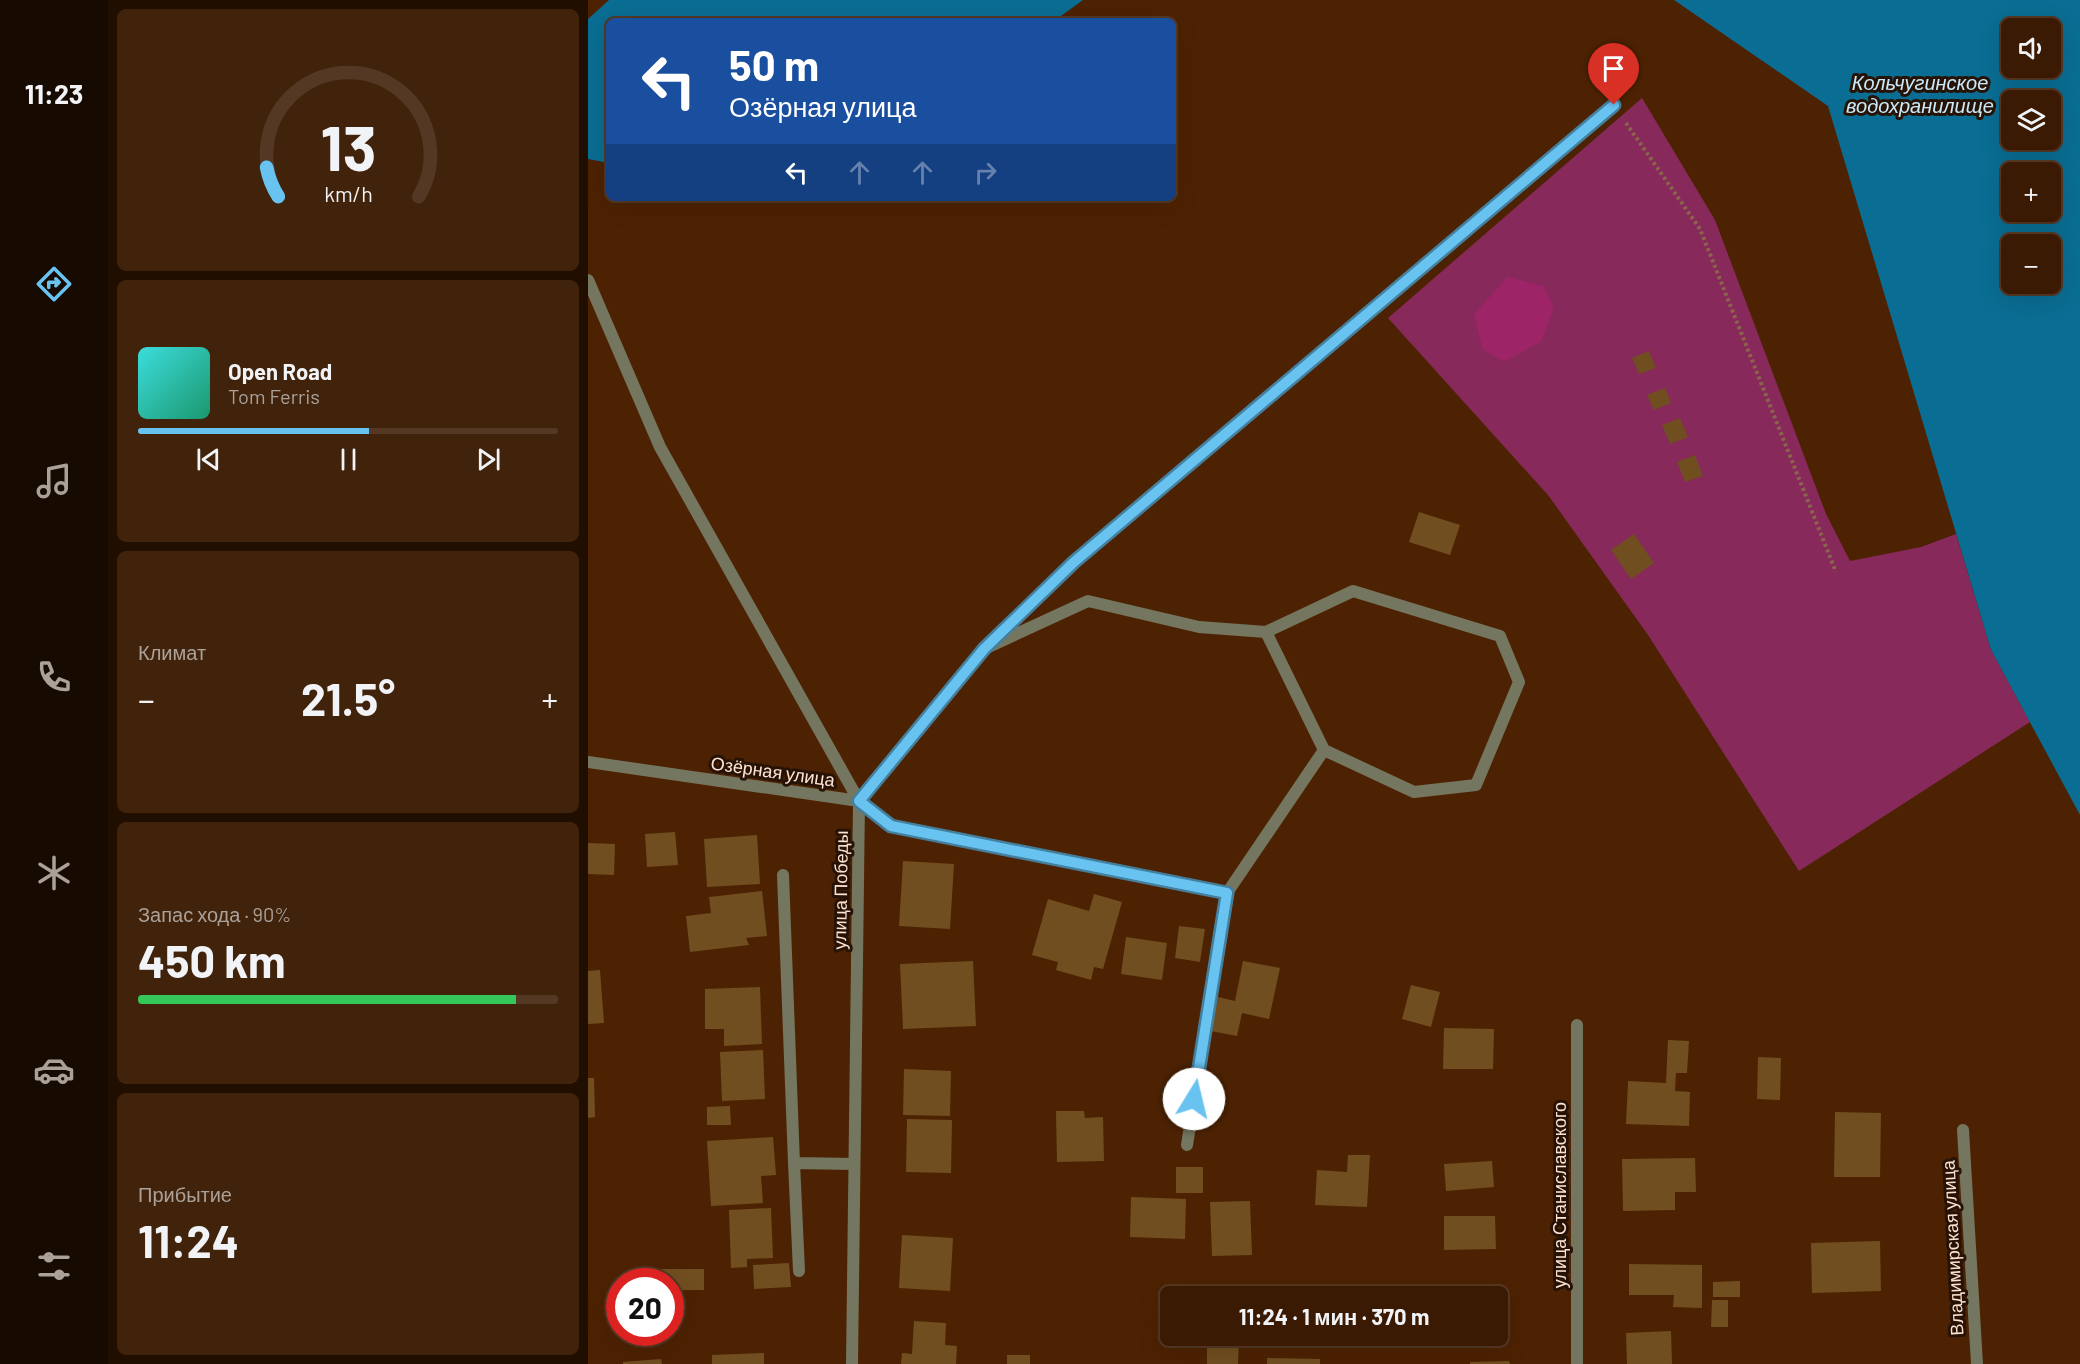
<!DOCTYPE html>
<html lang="ru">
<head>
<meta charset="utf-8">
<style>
  body { margin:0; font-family:Barlow,sans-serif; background:#41230c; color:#f1f3f6; height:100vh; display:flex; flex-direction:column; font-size:22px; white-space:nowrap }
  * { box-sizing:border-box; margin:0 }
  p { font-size:20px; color:#aba199 }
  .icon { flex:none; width:33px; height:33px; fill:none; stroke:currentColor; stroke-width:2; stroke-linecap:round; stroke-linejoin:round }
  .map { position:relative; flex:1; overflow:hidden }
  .side { display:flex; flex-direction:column; gap:9px; padding:9px; background:#200e01; width:480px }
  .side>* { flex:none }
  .hud { position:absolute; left:18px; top:18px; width:570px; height:183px; border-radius:9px; box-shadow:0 6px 24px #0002,0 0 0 2px #543824; background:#1a4fa0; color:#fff; overflow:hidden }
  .fabs { position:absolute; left:1413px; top:18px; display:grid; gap:12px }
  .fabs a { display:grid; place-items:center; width:60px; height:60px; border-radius:9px; background:#3a1a02; box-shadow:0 6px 24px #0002,0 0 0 2px #543824; font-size:30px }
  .speed { position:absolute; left:18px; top:1268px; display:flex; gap:12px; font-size:30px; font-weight:700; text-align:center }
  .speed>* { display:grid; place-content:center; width:78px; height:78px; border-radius:50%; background:#3a1a02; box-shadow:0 6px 24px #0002,0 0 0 2px #543824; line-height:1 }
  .speed .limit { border:9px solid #d22; background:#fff; color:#111 }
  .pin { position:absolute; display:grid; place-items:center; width:51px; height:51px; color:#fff; margin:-62px -26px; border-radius:50% 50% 50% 0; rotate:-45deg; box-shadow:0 0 6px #0007 }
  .pin .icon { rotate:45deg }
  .me { position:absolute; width:66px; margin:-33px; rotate:9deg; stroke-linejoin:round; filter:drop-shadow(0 0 4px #0008) }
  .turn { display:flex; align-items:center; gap:21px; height:126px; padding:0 24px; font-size:27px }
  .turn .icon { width:78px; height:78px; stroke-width:2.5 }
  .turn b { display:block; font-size:42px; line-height:51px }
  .lanes { display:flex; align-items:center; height:57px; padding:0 24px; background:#0003; justify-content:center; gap:30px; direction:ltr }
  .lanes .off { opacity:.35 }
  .big { font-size:45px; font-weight:700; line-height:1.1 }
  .side .tile { flex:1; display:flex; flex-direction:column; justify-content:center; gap:9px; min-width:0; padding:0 21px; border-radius:9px; background:#41230c }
  .side .dial { align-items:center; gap:0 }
  .dial svg { height:156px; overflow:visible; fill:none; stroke:#543824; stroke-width:7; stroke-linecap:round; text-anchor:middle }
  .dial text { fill:#f1f3f6; stroke:none }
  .song { display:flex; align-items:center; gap:18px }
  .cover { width:72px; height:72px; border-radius:9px; background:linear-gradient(135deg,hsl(180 70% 55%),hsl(160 70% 35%)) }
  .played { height:6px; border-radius:3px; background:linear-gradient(90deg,#69c3f1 55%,#543824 55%) }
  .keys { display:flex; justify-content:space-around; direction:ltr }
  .heat { display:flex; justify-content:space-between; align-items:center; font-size:33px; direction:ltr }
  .charge { height:9px; border-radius:4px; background:linear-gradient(90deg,#34c759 90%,#543824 0) }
  .trip { position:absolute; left:572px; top:1286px; width:348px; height:60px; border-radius:9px; background:#3a1a02; box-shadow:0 6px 24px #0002,0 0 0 2px #543824; font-weight:700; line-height:60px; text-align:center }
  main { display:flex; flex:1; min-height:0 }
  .tab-bar { display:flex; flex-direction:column; width:108px; justify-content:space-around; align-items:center; background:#170a01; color:#aba199 }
  .tab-bar .icon { width:42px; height:42px }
  .tab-bar .current { color:#69c3f1 }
  .tab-bar b { font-size:27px; color:#f1f3f6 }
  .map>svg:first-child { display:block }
</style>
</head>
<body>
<main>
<nav class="tab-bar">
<b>11:23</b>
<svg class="icon current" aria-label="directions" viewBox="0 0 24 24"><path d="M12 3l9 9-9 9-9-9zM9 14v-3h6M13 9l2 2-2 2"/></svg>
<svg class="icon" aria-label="music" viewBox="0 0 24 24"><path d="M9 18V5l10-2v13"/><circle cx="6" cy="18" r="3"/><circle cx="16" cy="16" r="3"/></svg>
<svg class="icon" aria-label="phone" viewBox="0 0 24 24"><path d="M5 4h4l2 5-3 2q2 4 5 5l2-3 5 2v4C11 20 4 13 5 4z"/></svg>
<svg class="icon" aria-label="climate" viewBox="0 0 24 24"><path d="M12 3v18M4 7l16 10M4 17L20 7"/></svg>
<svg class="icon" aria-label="car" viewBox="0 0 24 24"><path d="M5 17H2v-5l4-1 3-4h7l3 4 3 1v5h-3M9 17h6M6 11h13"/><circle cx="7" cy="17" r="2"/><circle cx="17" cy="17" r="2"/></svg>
<svg class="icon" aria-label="filters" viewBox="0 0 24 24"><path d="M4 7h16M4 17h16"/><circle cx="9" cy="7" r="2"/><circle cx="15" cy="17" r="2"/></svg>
</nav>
<section class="side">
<div class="tile dial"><svg viewBox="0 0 100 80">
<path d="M14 69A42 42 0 1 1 86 69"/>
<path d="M14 69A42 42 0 0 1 8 54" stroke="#69c3f1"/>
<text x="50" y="56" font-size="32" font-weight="700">13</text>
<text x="50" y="72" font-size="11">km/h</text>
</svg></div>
<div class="tile">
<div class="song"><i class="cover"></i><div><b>Open Road</b><p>Tom Ferris</p></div></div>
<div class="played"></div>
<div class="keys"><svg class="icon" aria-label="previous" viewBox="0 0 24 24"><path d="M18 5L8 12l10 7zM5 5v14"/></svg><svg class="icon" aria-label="pause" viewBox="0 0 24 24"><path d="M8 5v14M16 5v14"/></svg><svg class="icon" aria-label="next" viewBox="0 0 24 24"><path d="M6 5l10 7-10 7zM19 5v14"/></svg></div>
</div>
<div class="tile"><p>Климат</p>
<div class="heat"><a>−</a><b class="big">21.5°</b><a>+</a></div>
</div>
<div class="tile"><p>Запас хода · 90%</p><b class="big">450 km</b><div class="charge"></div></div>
<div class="tile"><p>Прибытие</p><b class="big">11:24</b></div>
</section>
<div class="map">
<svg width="1492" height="1364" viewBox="0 0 1492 1364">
  <rect width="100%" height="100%" fill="#4d2202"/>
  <path fill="#87295a" d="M 1054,98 L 1127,220 L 1238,514 L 1262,561 L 1333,547 L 1368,534 L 1403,650 L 1442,722 L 1211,871 L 1060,635 L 960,495 L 800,318 Z"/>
  <path fill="#9d2466" d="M 919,277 L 956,286 L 966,307 L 954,341 L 916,362 L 895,350 L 886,315 Z"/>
  <path fill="#0a6d93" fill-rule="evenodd" d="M 21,0 L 495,0 L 466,21 L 21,21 L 21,163 L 0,159 L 0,19 Z
    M 1086,0 L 1492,0 L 1492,815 L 1403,650 L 1240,106 ZM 1424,28 L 1462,28 L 1462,68 L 1424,68 ZM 1424,100 L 1462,100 L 1462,140 L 1424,140 ZM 1424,172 L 1462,172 L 1462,212 L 1424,212 ZM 1424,244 L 1462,244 L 1462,284 L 1424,284 Z"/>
  <path fill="#704e20" d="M 1061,351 L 1068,368 L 1051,374 L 1044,358 Z
    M 1077,388 L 1083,403 L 1066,410 L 1059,395 Z
    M 1092,418 L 1100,437 L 1082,444 L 1074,425 Z
    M 1107,455 L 1115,476 L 1097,482 L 1089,462 Z
    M 831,512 L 872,525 L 862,555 L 821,542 Z
    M 1046,534 L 1066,563 L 1043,579 L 1023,550 Z
    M 87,832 L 90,865 L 59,867 L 57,834 Z
    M 169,835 L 172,884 L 119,887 L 116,839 Z
    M 0,843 L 27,844 L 26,875 L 0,874 Z
    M 315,861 L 366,864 L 362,929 L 311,926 Z
    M 174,891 L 179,936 L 158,938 L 161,945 L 102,952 L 98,916 L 123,913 L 121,897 Z
    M 506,894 L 534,902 L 515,969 L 506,967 L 503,980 L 468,970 L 470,962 L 444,955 L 460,899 L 501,911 Z
    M 591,926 L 617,929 L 612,962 L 587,958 Z
    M 538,937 L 579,943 L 574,980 L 533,974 Z
    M 385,961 L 388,1026 L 315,1029 L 312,964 Z
    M 655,961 L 692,968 L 681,1019 L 654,1013 L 649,1036 L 623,1031 L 630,997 L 647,1001 Z
    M 12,970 L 16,1023 L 0,1024 L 0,971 Z
    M 823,985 L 852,992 L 843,1027 L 814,1019 Z
    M 172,987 L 174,1044 L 136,1046 L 136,1029 L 117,1029 L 117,989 Z
    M 856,1028 L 906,1029 L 905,1069 L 855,1069 Z
    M 1080,1040 L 1101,1041 L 1099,1073 L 1088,1073 L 1087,1091 L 1102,1092 L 1101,1126 L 1038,1124 L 1040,1081 L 1078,1083 Z
    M 175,1050 L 177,1099 L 134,1101 L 132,1052 Z
    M 1170,1057 L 1193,1058 L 1192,1100 L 1169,1099 Z
    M 316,1069 L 363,1071 L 362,1116 L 315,1115 Z
    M 0,1078 L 6,1078 L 7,1117 L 0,1118 Z
    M 142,1106 L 143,1125 L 119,1125 L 119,1107 Z
    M 468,1111 L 496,1111 L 497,1118 L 515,1117 L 516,1161 L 469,1162 Z
    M 1247,1112 L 1293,1113 L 1292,1177 L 1246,1177 Z
    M 319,1119 L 364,1120 L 363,1173 L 318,1172 Z
    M 185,1137 L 188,1175 L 173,1176 L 175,1203 L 123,1206 L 119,1141 Z
    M 760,1155 L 782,1155 L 779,1207 L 727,1205 L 729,1170 L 759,1172 Z
    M 1107,1158 L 1108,1192 L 1087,1192 L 1087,1210 L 1035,1211 L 1034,1159 Z
    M 904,1161 L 906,1187 L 858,1191 L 856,1164 Z
    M 588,1167 L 615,1167 L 615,1193 L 588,1193 Z
    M 543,1197 L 598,1199 L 597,1239 L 542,1237 Z
    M 662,1201 L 664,1255 L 624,1256 L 622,1202 Z
    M 183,1208 L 185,1258 L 159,1259 L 159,1267 L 143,1268 L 141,1210 Z
    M 856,1216 L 907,1216 L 908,1249 L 856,1250 Z
    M 314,1235 L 365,1238 L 362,1291 L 311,1288 Z
    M 1292,1241 L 1293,1291 L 1224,1293 L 1223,1243 Z
    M 201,1263 L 203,1287 L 166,1289 L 165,1265 Z
    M 1041,1264 L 1114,1265 L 1114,1308 L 1085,1307 L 1086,1295 L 1041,1295 Z
    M 58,1269 L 116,1269 L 116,1290 L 82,1290 L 82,1281 L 58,1281 Z
    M 1152,1281 L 1152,1297 L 1125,1297 L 1125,1282 Z
    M 1124,1300 L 1140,1300 L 1140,1327 L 1123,1327 Z
    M 326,1321 L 358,1323 L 357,1345 L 369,1346 L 368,1364 L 313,1364 L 314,1353 L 324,1354 Z
    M 1083,1331 L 1084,1364 L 1039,1364 L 1038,1333 Z
    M 619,1335 L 651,1335 L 650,1364 L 619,1364 Z
    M 842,1335 L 866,1335 L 866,1339 L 842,1339 Z
    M 176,1353 L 176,1364 L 124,1364 L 124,1355 Z
    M 419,1355 L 442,1355 L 442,1364 L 419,1364 Z
    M 679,1358 L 732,1359 L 732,1364 L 679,1364 Z
    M 73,1359 L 74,1364 L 35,1364 L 35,1362 Z
    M 921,1361 L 922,1364 L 882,1364 L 882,1362 Z"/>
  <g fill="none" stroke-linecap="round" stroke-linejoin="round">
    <path stroke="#8b654b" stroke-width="4" stroke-dasharray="3 3" stroke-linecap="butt" d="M 1038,123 L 1112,229 L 1248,572"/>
    <path stroke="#74765f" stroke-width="12" d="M 765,591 L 912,636 L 931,682 L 888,785 L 826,792 L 736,750 L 678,632 Z
      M 397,648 L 486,562 L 1026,105
      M 195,875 L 206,1163
      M 599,1145 L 639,893 L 736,750
      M 211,1271 L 206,1163 L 266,1164"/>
    <path stroke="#74765f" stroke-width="12" d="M 0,280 L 72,447 L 271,801
      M 0,762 L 271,801 L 303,826 L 639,893
      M 989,1025 L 989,1364
      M 1375,1130 L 1389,1364
      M 264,1364 L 271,801 L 396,649 L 500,601 L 611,627 L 678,632"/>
  </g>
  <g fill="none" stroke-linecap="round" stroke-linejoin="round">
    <defs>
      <path id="route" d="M 606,1099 L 639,893 L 303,826 L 271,801 L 396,649 L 486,562 L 1026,105"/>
    </defs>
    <use href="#route" stroke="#447f9d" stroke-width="15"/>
    <use href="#route" stroke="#69c3f1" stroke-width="10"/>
  </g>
  <g text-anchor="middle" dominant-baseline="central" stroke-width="6" stroke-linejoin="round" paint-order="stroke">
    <g font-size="18" fill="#ffe2d2" stroke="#261306">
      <text transform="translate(185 771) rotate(8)">Озёрная улица</text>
      <text transform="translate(252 890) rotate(-89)">улица Победы</text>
      <text transform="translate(971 1195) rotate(-90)">улица Станиславского</text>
      <text transform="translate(1364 1248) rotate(-93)">Владимирская улица</text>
    </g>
    <g font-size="20" font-style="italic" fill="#cae9fa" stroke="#261306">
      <text x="1332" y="82">Кольчугинское<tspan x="1332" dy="23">водохранилище</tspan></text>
    </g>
  </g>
</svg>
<div class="fabs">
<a><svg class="icon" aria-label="sound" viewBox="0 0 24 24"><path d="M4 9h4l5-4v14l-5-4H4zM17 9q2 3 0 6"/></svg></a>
<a><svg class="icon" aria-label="layers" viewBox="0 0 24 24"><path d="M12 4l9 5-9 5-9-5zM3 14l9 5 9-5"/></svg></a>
<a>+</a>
<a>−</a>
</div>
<div class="speed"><div class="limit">20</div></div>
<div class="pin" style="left:1026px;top:105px;background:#d93025"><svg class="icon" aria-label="arrive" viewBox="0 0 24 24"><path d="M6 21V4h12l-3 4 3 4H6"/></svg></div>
<svg class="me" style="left:606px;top:1099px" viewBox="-20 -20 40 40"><circle r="19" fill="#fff"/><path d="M0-13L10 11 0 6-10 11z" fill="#69c3f1"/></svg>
<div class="trip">11:24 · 1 мин · 370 m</div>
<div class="hud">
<div class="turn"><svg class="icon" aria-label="left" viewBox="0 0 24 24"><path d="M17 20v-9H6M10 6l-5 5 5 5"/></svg><div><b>50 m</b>Озёрная улица</div></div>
<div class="lanes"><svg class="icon" aria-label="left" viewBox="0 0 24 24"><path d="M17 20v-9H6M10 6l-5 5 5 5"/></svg><svg class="icon off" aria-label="ahead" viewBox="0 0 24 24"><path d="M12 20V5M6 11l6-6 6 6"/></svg><svg class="icon off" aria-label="ahead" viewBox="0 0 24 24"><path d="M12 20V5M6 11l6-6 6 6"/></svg><svg class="icon off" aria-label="right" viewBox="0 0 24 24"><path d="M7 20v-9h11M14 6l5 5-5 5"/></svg></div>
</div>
</div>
</main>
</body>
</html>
